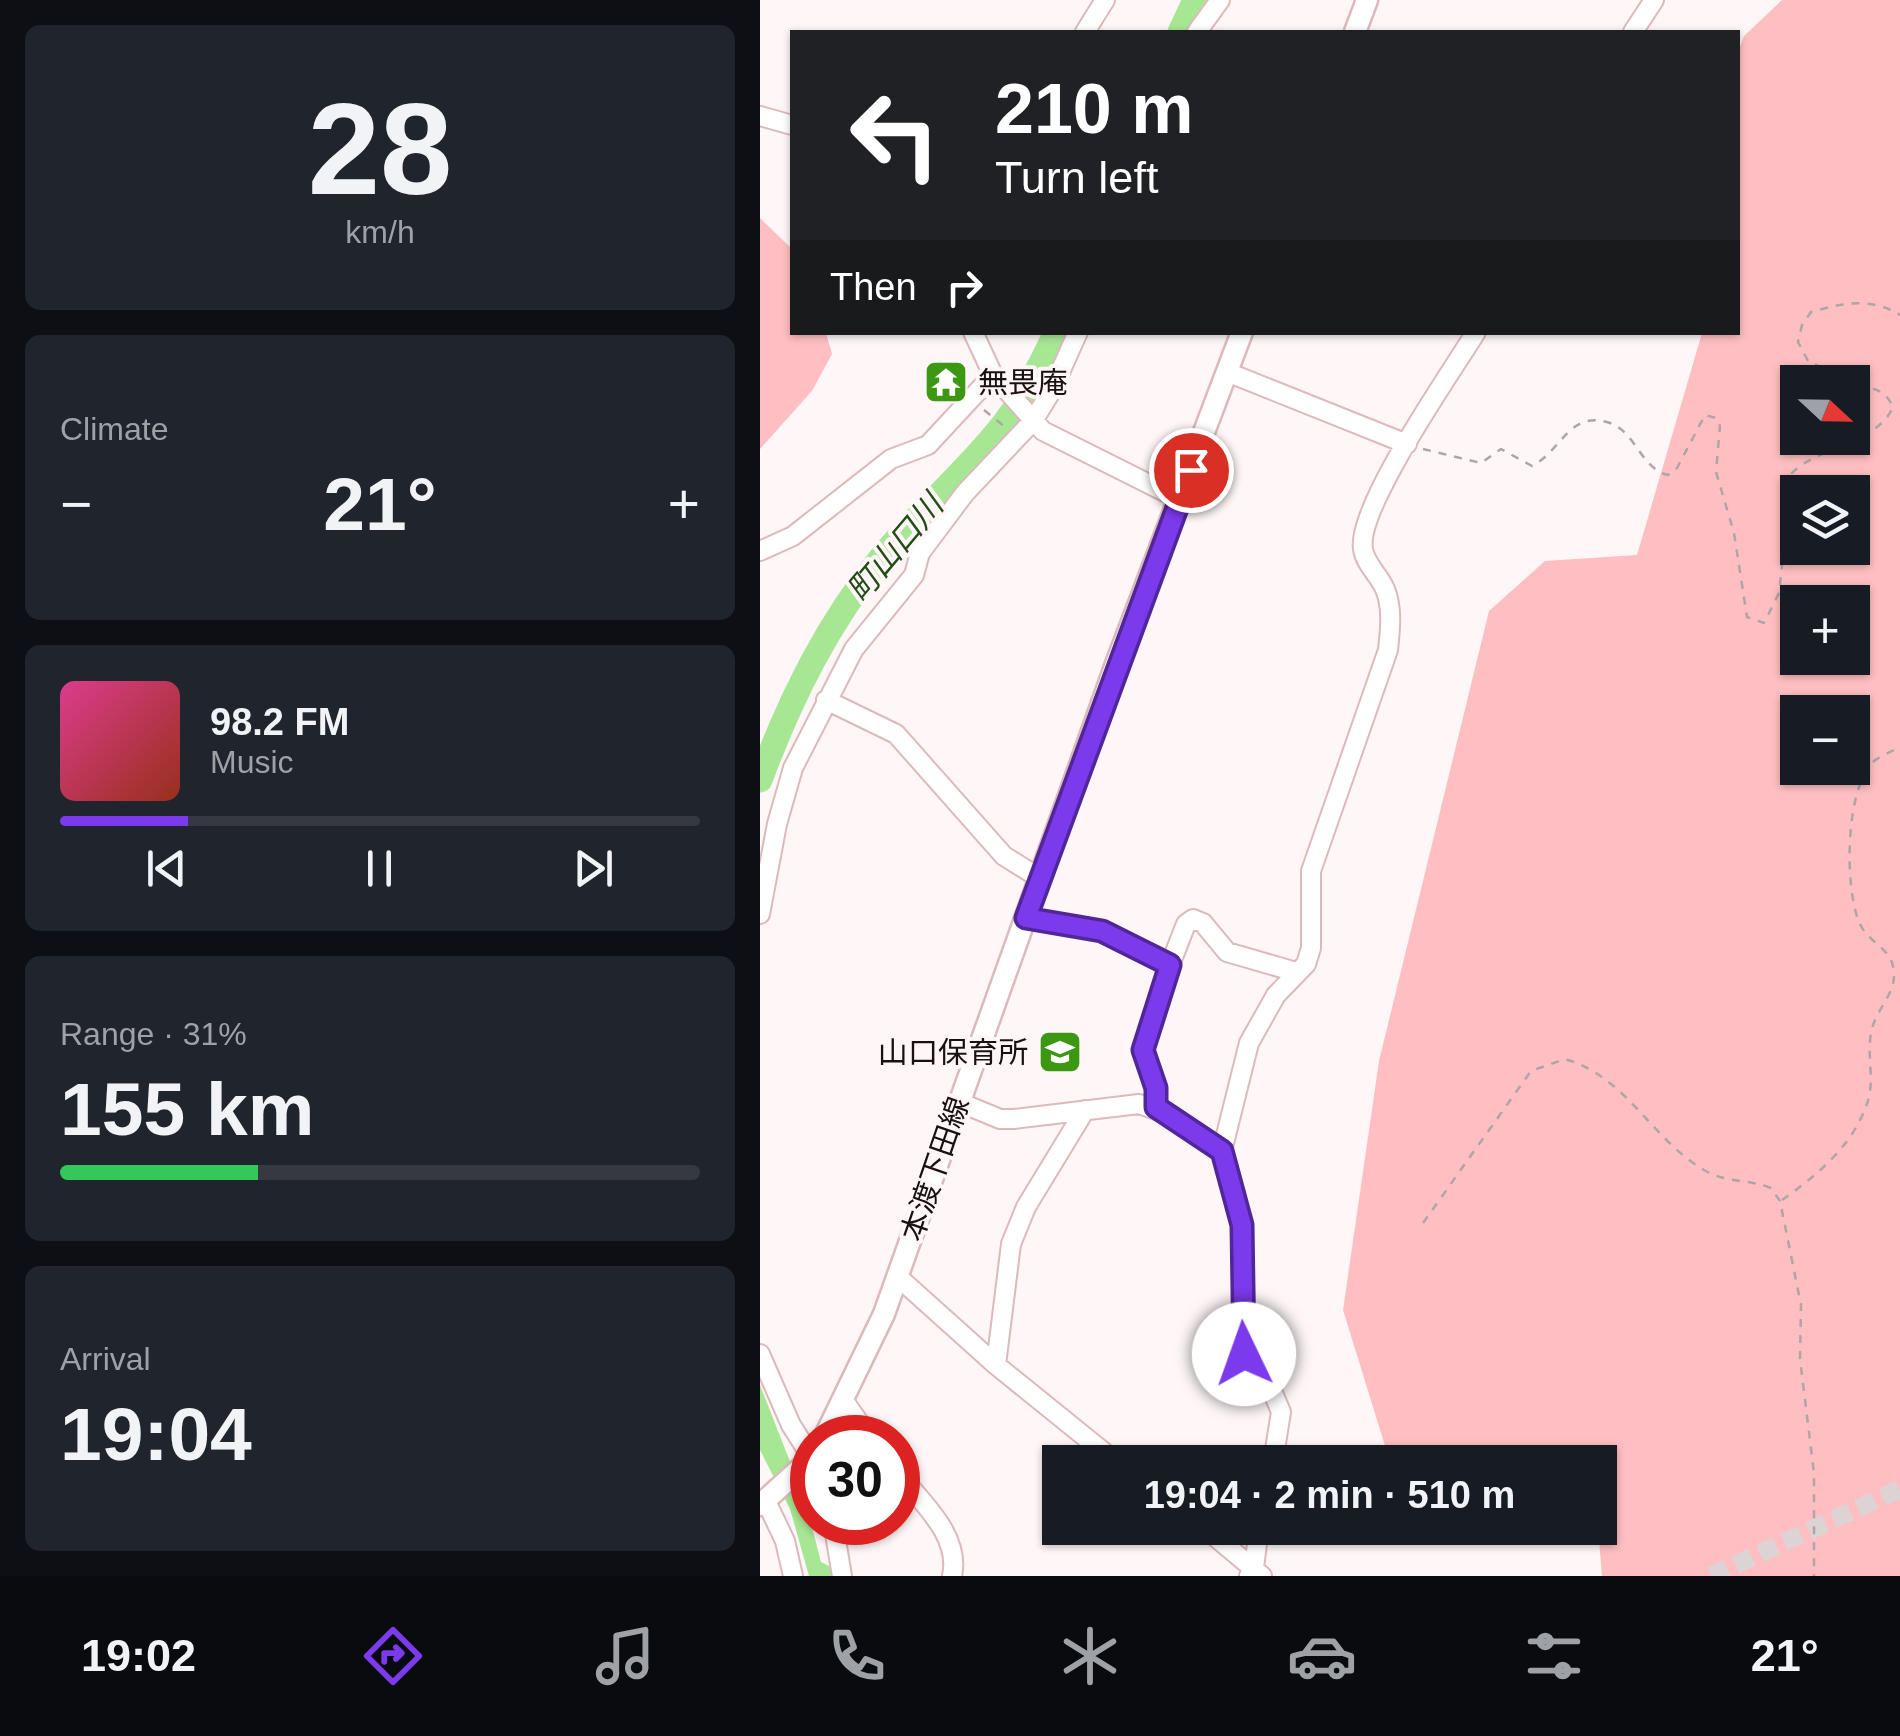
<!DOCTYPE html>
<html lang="en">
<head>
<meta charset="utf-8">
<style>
  body { margin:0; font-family:Helvetica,"Noto Sans JP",sans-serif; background:#20242c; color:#f1f3f6; height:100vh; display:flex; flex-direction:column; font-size:38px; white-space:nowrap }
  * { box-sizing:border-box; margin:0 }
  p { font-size:32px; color:#9ea1a6 }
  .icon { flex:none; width:55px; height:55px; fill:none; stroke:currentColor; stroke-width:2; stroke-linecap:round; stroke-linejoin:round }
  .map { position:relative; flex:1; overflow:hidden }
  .details { display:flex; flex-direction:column; gap:25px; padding:25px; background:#0d0f14; width:760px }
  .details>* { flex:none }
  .hud { position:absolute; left:30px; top:30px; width:950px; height:305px; border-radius:0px; box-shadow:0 2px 8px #0004; background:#202124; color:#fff; overflow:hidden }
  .needle { width:65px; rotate:112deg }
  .buttons { position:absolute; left:1020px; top:365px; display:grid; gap:20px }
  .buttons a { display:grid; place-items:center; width:90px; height:90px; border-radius:0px; background:#171b24; box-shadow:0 2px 8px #0004; font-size:50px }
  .speed { position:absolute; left:30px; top:1415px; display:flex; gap:20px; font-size:50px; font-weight:700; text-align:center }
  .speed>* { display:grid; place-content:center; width:130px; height:130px; border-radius:50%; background:#171b24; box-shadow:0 2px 8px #0004; line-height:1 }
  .speed .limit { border:15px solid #d22; background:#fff; color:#111 }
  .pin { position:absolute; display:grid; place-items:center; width:85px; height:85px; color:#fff; margin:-42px; border:5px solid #fff; border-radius:50%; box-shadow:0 2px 10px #0007 }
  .me { position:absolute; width:110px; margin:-55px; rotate:357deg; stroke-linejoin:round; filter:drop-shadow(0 0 8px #0008) }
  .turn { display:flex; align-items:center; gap:35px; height:210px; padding:0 40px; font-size:45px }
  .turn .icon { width:130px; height:130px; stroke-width:2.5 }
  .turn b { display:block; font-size:70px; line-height:85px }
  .then { display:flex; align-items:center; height:95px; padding:0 40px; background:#0003; gap:20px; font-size:38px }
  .big { font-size:75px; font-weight:700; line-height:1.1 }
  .details .widget { flex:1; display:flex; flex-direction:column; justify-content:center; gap:15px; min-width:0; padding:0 35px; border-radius:15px; background:#20242c }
  .details .dial { align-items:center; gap:0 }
  .dial b { font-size:130px; line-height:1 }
  .song { display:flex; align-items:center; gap:30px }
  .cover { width:120px; height:120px; border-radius:15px; background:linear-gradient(135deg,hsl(330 70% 55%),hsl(10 70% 35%)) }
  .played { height:10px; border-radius:5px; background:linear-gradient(90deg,#7c3aed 20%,#363941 20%) }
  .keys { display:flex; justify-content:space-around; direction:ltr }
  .heat { display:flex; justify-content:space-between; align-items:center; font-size:55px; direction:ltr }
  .charge { height:15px; border-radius:8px; background:linear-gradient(90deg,#34c759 31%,#363941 0) }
  .trip { position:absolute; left:282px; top:1445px; width:575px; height:100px; border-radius:0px; background:#171b24; box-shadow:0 2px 8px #0004; font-weight:700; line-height:100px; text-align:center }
  .tabs { display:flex; height:160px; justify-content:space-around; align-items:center; background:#090b0e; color:#9ea1a6 }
  .tabs .icon { width:70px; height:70px }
  .tabs .active { color:#7c3aed }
  .tabs b { font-size:45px; color:#f1f3f6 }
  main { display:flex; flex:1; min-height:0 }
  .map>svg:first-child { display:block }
</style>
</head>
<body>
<main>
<section class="details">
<div class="widget dial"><b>28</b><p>km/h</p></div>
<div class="widget"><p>Climate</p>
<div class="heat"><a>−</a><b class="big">21°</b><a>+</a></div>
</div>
<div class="widget">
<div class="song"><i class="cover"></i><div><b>98.2 FM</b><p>Music</p></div></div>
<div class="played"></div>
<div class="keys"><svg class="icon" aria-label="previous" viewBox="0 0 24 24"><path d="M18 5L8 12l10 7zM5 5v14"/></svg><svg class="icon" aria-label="pause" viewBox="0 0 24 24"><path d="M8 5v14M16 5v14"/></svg><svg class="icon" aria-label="next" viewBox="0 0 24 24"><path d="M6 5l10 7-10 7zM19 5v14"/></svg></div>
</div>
<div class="widget"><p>Range · 31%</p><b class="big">155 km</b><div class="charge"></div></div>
<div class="widget"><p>Arrival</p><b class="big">19:04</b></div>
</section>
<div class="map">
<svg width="1140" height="1576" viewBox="0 0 1140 1576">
  <rect width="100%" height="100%" fill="#fef6f7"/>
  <path fill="#ffbfc2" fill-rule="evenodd" d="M 1022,0 L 1140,0 L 1140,1576 L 842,1576 L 838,1528 L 739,1533 L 712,1528 L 840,1528 L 840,1462 L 630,1462 L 583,1310 L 619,1061 L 729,611 L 785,561 L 877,555 L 942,333 L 978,332 L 978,52 L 984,36 ZM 1038,382 L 1092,382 L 1092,438 L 1038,438 ZM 1038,492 L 1092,492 L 1092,548 L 1038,548 ZM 1038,602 L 1092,602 L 1092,658 L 1038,658 ZM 1038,712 L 1092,712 L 1092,768 L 1038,768 Z
    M 0,218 L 32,249 L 32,332 L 66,333 L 72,354 L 52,391 L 0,449 Z"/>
  <path fill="#a7e794" d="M 0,1385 L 45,1500 L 61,1562 L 69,1566 L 72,1576 L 49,1576 L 30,1509 L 0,1450 Z"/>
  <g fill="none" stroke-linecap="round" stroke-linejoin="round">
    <path stroke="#a7e794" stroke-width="25" d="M 420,32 L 435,0
      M 0,780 C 31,697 68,622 124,554 C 160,511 203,474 238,431 C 262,402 280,367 296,332"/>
  </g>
  <path fill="#eecbcc" d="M 180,360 L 206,371 L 190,403 L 167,393 Z"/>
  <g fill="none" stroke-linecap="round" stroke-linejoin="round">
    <path stroke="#dcd4d4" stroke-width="18" stroke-dasharray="18 9" stroke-linecap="butt" d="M 951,1576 L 1140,1489"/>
    <defs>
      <path id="minor" d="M 325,32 L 345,0
        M 437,32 L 460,0
        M 873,32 L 894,0
        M 0,116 L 32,125
        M 213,332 L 233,375 L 283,431 L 421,500
        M 467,372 L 647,444
        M 0,551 L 33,536 L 131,459 L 168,445 L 233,375
        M 66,700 L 136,734 L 244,856 L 281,879
        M 0,914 L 17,824 L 33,768 L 94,649 L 154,575 L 160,553 L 205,493 L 273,421 L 292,390 L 318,332
        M 266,918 L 342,931 L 410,965 L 426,924 L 433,919 L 443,923 L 467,952 L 536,972
        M 199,1102 L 240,1119 L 254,1119 L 379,1104 L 410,1115 L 462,1151
        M 396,1107 L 396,1087 L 383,1049 L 410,965
        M 138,1277 L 236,1365 L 356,1462
        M 0,1354 L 31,1425 L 52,1458
        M 236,1365 L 251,1244 L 266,1207 L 325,1110
        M 84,1401 L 110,1438
        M 513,1462 L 521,1412 L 513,1393 L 484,1354 L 482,1225 L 462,1151 L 489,1043 L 516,995 L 546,964 L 551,948 L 551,871 L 628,650 C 630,630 633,609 625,589 C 619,575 605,564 603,549 C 596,508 691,373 716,332
        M 138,1473 C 161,1502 201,1535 192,1576
        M 6,1501 L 25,1541 L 33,1576
        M 73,1522 L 82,1576
        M 445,1528 L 502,1576
        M 489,1576 L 494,1568 L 499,1528"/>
      <path id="major" d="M 595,32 L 607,0
        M 64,1438 L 124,1314 L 356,664 L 482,332
        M 0,1505 L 52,1458"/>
    </defs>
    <use href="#minor" stroke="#dcbabb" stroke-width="22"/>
    <use href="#major" stroke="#dcbabb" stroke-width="25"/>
    <path stroke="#aea5a6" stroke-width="2.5" stroke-dasharray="8 8" stroke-linecap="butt" d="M 1091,382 L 1048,361 L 1038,342 L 1042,325 L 1051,312 C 1082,303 1111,297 1140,315
      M 224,410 L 245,427
      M 663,449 L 721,463 L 741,449 L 772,466 C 802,451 809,409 850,423 C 876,432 881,469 908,475 L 917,468 L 945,415 L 956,418 L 960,426 L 956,472 L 974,533 L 987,617 L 1004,623 L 1019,593 L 1032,473 C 1059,446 1118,443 1133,407 C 1124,387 1111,389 1092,383
      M 1022,1200 C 1058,1175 1097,1142 1109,1097 C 1114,1075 1106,1051 1112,1029 C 1117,1008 1135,995 1134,973 C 1133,948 1109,944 1100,924 C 1084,890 1085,789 1113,762 C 1120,756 1132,751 1140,747
      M 663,1223 L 771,1071 L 805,1059 C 867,1077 891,1139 944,1170 C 965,1183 989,1179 1011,1188 L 1020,1201 L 1041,1305 L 1040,1359 L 1054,1473 L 1054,1576"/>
    <use href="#minor" stroke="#fff" stroke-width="18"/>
    <use href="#major" stroke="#fff" stroke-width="20"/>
  </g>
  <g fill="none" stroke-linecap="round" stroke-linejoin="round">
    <defs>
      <path id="route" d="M 431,470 L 266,918 L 342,931 L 410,965 L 383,1050 L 396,1088 L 396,1107 L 462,1151 L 482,1225 L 484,1354"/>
    </defs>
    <use href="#route" stroke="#51269a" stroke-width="25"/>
    <use href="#route" stroke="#7c3aed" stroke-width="18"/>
  </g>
  <defs>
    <symbol id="temple-square" viewBox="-11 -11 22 22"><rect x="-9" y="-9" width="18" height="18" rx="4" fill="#3c9713" stroke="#fef6f7"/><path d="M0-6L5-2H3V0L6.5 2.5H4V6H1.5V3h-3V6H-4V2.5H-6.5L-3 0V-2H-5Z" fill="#fff"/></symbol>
    <symbol id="school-square" viewBox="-11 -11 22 22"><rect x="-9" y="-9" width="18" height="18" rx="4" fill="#3c9713" stroke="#fef6f7"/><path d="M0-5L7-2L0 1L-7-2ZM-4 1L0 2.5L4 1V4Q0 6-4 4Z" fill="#fff"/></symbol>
  </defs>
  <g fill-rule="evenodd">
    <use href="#temple-square" x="161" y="357" width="50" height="50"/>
    <use href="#school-square" x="275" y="1027" width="50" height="50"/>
  </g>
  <g text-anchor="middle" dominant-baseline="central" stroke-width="8" stroke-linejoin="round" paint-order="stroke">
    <g font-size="30" fill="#1b1011" stroke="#fef6f7" text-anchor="start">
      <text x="218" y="382">無畏庵</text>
      <text x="268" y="1052" text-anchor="end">山口保育所</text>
    </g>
    <g font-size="30" fill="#1b1011" stroke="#fef6f7">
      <text transform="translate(175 1169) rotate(-71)">本渡下田線</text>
    </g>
    <g font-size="32" font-style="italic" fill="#234c16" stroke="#fef6f7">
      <text transform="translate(135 548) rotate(-50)">町山口川</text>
    </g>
  </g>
</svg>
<div class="buttons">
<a><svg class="needle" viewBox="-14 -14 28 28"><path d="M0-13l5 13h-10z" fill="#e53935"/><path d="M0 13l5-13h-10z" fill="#9ea1a6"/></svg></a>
<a><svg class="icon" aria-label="layers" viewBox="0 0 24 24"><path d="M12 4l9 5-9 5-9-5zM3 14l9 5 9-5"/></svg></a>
<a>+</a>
<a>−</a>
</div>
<div class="speed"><div class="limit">30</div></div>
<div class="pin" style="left:431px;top:470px;background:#d93025"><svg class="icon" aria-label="arrive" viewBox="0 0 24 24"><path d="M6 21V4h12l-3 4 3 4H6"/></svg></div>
<svg class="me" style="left:484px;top:1354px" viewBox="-20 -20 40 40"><circle r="19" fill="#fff"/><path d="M0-13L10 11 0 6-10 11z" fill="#7c3aed"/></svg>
<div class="trip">19:04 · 2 min · 510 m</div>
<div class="hud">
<div class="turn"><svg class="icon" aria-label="left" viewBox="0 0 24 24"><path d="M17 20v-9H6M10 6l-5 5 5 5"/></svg><div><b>210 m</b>Turn left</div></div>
<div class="then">Then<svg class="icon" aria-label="right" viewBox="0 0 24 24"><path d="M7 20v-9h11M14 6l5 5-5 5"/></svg></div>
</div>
</div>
</main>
<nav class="tabs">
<b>19:02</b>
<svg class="icon active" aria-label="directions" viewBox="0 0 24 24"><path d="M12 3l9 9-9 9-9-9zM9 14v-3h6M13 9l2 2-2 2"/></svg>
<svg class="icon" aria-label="music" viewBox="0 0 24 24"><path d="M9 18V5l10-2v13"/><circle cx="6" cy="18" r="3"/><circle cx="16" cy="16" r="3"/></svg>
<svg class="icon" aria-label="phone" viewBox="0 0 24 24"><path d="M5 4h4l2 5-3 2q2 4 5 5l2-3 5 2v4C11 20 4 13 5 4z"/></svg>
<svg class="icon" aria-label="climate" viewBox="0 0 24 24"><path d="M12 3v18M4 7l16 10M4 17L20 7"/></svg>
<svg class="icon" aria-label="car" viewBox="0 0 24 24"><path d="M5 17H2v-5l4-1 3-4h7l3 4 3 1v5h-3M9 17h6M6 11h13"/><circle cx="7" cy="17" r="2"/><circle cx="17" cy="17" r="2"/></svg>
<svg class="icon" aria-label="filters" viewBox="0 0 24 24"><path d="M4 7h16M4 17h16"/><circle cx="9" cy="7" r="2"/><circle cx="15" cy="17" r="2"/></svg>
<b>21°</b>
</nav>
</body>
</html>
